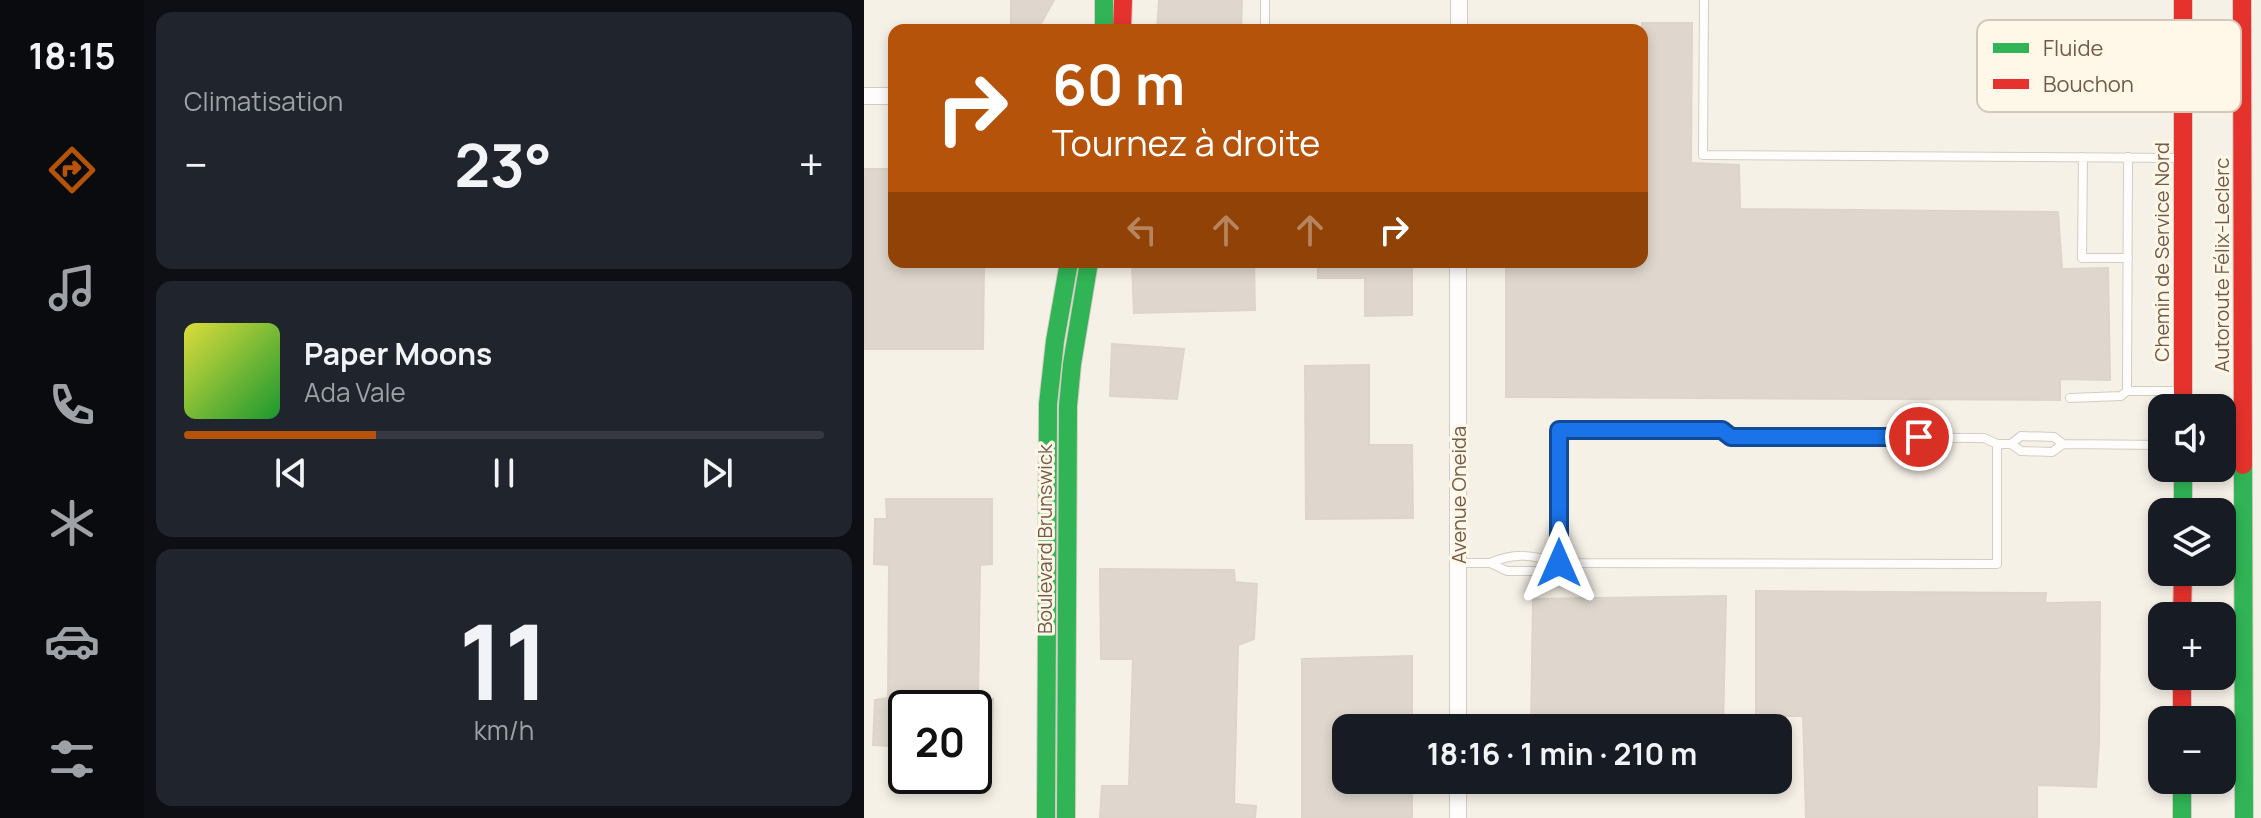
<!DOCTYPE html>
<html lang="fr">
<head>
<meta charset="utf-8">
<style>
  body { margin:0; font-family:Manrope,sans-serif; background:#20242c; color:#f1f3f6; height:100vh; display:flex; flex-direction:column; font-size:30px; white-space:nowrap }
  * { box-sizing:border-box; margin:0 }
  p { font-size:26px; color:#9ea1a6 }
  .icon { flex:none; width:44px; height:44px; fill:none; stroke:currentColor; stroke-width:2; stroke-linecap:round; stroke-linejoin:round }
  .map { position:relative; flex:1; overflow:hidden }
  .side { display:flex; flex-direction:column; gap:12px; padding:12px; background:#0d0f14; width:720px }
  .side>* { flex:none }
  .top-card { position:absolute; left:24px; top:24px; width:760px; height:244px; border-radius:16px; box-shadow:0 4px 12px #0003; background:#b45309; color:#fff; overflow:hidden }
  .tools { position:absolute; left:1284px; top:394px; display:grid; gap:16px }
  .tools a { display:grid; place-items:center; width:88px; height:88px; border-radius:16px; background:#171b24; box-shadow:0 4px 12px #0003; font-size:40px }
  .speed { position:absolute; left:24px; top:690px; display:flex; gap:16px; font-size:40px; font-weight:700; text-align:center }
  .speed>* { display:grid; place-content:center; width:104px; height:104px; border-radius:50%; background:#171b24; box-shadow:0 4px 12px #0003; line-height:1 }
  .speed .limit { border:4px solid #111; border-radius:12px; background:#fff; color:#111 }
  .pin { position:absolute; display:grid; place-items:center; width:68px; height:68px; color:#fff; margin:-34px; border:4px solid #fff; border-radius:50%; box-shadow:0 2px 8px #0007 }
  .me { position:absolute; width:88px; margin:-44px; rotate:0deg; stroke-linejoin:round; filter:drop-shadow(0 0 6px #0008) }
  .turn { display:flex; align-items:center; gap:28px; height:168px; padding:0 32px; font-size:36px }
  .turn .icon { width:104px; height:104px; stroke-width:2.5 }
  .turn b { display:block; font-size:56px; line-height:68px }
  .lanes { display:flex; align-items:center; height:76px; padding:0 32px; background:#0003; justify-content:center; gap:40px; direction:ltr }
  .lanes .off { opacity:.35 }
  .big { font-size:60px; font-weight:700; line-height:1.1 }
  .side .tile { flex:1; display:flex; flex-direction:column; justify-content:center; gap:12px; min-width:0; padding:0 28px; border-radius:16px; background:#20242c }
  .side .dial { align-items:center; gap:0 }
  .dial b { font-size:104px; line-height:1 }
  .song { display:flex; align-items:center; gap:24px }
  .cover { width:96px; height:96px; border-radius:12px; background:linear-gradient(135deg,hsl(60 70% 55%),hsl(130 70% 35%)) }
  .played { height:8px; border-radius:4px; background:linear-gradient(90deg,#b45309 30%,#363941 30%) }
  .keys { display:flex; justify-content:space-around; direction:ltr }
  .heat { display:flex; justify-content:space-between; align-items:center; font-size:44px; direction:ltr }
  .trip { position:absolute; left:468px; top:714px; width:460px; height:80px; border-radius:16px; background:#171b24; box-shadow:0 4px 12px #0003; font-weight:700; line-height:80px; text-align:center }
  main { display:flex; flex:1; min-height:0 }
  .menu { display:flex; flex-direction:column; width:144px; justify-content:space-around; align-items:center; background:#090b0e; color:#9ea1a6 }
  .menu .icon { width:56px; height:56px }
  .menu .on { color:#b45309 }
  .menu b { font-size:36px; color:#f1f3f6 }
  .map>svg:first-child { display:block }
</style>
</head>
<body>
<main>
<nav class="menu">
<b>18:15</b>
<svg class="icon on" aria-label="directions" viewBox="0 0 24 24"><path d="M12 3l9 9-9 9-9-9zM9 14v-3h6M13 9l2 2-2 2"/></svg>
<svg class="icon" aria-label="music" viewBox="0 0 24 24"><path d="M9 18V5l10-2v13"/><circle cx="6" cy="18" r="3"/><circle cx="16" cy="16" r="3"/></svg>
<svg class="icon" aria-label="phone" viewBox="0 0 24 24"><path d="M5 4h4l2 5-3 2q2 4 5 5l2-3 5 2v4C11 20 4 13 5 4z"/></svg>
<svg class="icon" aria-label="climate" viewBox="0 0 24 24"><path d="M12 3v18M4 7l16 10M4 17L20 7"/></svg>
<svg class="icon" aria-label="car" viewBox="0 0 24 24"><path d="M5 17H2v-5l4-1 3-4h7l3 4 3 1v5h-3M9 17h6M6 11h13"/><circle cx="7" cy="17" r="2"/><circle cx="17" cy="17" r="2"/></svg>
<svg class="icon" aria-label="filters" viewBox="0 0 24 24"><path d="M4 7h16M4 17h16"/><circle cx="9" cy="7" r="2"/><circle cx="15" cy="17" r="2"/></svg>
</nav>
<section class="side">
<div class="tile"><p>Climatisation</p>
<div class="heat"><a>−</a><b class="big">23°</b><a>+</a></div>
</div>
<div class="tile">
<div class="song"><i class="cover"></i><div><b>Paper Moons</b><p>Ada Vale</p></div></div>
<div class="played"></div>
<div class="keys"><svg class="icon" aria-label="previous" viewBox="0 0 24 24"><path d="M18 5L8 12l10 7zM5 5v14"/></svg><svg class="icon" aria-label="pause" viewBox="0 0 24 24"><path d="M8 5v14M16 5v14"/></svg><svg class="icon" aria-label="next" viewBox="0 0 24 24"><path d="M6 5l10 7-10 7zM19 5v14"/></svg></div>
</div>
<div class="tile dial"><b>11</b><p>km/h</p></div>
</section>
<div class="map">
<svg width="1397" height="818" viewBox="0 0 1397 818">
  <rect width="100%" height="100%" fill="#f6f1e7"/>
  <path fill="#dfd7cd" stroke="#ded4ca" stroke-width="2" d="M 147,0 L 190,0 L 175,27 L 147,25 Z
    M 295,0 L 378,0 L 377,30 L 293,30 Z
    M 778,23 L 828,23 L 827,163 L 875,165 L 876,209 L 1194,212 L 1198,269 L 1244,268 L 1246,380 L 1196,379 L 1196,400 L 642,397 L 642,262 L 778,262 Z
    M 0,169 L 30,169 L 30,262 L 120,262 L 119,349 L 0,349 Z
    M 268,262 L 390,262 L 391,310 L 270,313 Z
    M 454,262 L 548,262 L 548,315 L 501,316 L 501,278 L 454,278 Z
    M 248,344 L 320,349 L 313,399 L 246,396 Z
    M 505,365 L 505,445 L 548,445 L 549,518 L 442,519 L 441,366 Z
    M 22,499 L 128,499 L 128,564 L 116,565 L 114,699 L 129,699 L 127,768 L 110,768 L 110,708 L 42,708 L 42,768 L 26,767 L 28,746 L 9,745 L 11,700 L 24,698 L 25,565 L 10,564 L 11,519 L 23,519 Z
    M 236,569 L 370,570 L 371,582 L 393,584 L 390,639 L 374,645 L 370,804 L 392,806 L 391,818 L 236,818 L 238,786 L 265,786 L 269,659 L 237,659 Z
    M 892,591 L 1182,593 L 1181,603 L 1236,602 L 1235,742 L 1232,787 L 1173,785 L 1173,818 L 942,818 L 939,716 L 892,716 Z
    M 862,596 L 859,728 L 667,728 L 669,599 Z
    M 548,656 L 548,728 L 482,728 L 482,780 L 548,780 L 548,818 L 438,818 L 438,659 Z"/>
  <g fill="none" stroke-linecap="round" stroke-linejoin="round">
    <defs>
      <path id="lane" d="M 401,0 L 401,30
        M 840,0 L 839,155 L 1318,158
        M 1219,157 L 1218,258 L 1264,258
        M 1264,157 L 1263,391 L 1318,391
        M 1206,398 L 1257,396 L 1263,391
        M 1147,444 L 1157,436 L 1190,437 L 1199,444 L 1298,445
        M 595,563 L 626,563 L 643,571 L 675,571 L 694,563
        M 626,563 C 651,552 669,555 695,563 L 1133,564 L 1133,444
        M 695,563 L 695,430 L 858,430 L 867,437 L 1120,438 L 1133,444 L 1147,444 L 1157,451 L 1188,452 L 1199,444"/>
      <path id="street" d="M 595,30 L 595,0
        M 0,96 L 30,96
        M 594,728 L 594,262
        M 594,780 L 594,818"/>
      <path id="fast" d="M 240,0 L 240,30
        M 1379,465 L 1380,818
        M 1319,468 L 1319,512
        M 1318,780 L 1318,818
        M 182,818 L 184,404 L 191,341 L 205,262
        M 202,818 L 204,406 L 208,364 L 225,262"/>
      <path id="jam" d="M 1319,0 L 1319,408
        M 1378,0 L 1379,465
        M 258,30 L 259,0
        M 1318,616 L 1319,572
        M 1318,676 L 1318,720"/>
    </defs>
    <use href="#lane" stroke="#d4ccc2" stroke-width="10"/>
    <use href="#street" stroke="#d4ccc2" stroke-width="18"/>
    <use href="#fast" stroke="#d6cdc4" stroke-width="20"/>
    <use href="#jam" stroke="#d6cdc4" stroke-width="20"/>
    <use href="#lane" stroke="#fefdfb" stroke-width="8"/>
    <use href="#street" stroke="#fefdfb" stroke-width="16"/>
    <use href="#fast" stroke="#30b455" stroke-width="18"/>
    <use href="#jam" stroke="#e5322d" stroke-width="18"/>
  </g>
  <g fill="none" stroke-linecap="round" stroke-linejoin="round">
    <defs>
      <path id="route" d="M 695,563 L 695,430 L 858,430 L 867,437 L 1055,437"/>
    </defs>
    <use href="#route" stroke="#114b97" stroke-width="20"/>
    <use href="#route" stroke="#1a73e8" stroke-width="14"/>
  </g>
  <g text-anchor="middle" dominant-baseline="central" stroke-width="6" stroke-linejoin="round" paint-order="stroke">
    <g font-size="20" fill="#725b49" stroke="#fff7e7">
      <text transform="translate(1297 252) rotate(-90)">Chemin de Service Nord</text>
      <text transform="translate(1357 265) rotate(-90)">Autoroute Félix-Leclerc</text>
      <text transform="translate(594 495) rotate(-90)">Avenue Oneida</text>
      <text transform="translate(180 539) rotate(-90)">Boulevard Brunswick</text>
    </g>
  </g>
  <rect x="1113" y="20" width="264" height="92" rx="12" fill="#fff7e7" stroke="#d5c8b8" stroke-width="2"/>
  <rect x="1129" y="43" width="36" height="10" fill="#30b455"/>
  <rect x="1129" y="79" width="36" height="10" fill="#e5322d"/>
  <g font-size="22" fill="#725b49">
    <text x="1179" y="56">Fluide</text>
    <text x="1179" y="92">Bouchon</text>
  </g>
</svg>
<div class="tools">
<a><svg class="icon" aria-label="sound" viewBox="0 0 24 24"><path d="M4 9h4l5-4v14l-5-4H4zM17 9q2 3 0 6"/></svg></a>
<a><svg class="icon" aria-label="layers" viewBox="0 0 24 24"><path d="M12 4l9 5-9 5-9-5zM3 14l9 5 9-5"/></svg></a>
<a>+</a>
<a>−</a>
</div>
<div class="speed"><div class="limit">20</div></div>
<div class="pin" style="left:1055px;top:437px;background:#d93025"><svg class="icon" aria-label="arrive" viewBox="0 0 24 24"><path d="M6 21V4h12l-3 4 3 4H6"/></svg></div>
<svg class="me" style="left:695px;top:563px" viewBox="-20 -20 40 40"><path d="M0-17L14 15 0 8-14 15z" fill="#1a73e8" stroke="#fff" stroke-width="4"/></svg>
<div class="trip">18:16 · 1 min · 210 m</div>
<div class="top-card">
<div class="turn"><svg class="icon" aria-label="right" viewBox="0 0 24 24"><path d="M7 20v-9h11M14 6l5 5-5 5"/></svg><div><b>60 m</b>Tournez à droite</div></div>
<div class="lanes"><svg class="icon off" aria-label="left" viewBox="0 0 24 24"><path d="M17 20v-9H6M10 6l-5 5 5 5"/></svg><svg class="icon off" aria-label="ahead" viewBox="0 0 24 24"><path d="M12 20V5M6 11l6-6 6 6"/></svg><svg class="icon off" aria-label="ahead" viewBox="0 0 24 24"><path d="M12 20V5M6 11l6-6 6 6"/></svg><svg class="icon" aria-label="right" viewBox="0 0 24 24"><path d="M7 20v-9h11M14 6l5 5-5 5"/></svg></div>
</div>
</div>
</main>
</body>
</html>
